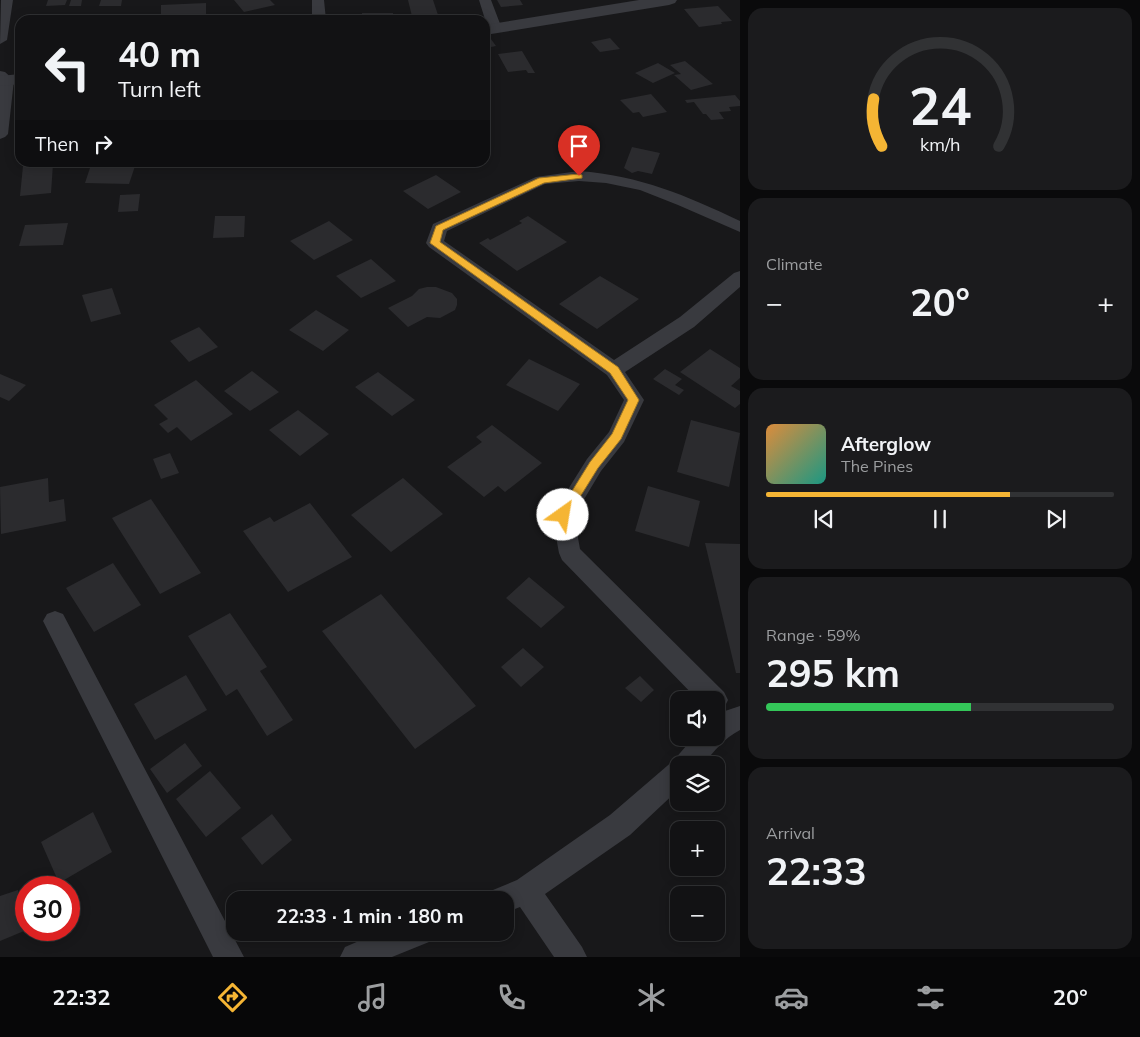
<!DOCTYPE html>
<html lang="en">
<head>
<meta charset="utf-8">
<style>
  body { margin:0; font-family:Mulish,sans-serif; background:#1b1b1d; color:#f1f3f6; height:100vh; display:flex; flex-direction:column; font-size:19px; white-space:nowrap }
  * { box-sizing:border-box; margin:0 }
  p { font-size:16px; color:#9c9ea0 }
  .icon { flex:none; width:28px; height:28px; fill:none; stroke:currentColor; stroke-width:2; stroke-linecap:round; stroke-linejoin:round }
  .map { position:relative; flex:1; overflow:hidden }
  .details { display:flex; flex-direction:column; gap:8px; padding:8px; background:#0a0a0b; width:400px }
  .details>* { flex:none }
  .guide { position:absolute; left:15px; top:15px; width:475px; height:152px; border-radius:15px; box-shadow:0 2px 12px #0003,0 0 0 1px #313234; background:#121214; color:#f1f3f6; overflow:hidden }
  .fabs { position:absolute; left:670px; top:691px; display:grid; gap:10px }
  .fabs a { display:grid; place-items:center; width:55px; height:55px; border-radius:10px; background:#121214; box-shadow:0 2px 12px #0003,0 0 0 1px #313234; font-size:25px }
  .speed { position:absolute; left:15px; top:876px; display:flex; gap:10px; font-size:25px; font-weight:700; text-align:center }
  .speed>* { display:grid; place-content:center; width:65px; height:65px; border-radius:50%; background:#121214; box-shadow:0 2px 12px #0003,0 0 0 1px #313234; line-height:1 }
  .speed .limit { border:8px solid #d22; background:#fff; color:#111 }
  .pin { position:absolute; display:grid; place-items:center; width:42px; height:42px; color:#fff; margin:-51px -21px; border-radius:50% 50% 50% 0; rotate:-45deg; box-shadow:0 0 5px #0007 }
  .pin .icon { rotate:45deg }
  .me { position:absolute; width:55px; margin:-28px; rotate:32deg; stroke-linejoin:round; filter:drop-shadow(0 0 4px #0008) }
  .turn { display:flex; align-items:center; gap:18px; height:105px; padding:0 20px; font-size:22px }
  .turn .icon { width:65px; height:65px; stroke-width:2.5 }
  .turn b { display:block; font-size:35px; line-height:42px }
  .then { display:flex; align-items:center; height:48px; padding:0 20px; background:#0003; gap:10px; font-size:19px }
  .big { font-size:38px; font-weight:700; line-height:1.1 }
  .details .tile { flex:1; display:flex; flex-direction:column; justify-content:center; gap:8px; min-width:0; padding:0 18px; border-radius:15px; background:#1b1b1d }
  .details .dial { align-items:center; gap:0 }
  .dial svg { height:130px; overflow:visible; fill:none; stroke:#313234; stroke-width:7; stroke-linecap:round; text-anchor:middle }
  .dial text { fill:#f1f3f6; stroke:none }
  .song { display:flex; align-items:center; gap:15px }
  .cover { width:60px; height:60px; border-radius:8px; background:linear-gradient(135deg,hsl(30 70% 55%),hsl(170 70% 35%)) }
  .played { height:5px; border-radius:2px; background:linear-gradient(90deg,#f5b534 70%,#313234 70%) }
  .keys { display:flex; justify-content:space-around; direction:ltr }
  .heat { display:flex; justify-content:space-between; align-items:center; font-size:28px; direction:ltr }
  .charge { height:8px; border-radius:4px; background:linear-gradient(90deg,#34c759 59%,#313234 0) }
  .trip { position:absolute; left:226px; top:891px; width:288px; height:50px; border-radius:15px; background:#121214; box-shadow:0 2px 12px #0003,0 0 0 1px #313234; font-weight:700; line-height:50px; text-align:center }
  .menu { display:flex; height:80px; justify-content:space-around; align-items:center; background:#070708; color:#9c9ea0 }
  .menu .icon { width:35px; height:35px }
  .menu .on { color:#f5b534 }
  .menu b { font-size:22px; color:#f1f3f6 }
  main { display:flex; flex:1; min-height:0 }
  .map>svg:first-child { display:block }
</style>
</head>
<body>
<main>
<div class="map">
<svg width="740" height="957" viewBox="0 0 740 957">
  <rect width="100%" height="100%" fill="#18181a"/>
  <path fill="#2b2b2e" d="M 48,0 L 67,0 L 65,5 L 46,6 Z
    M 71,0 L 82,0 L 81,6 L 69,6 Z
    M 101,0 L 122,0 L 121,6 L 99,6 Z
    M 234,0 L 270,0 L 275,5 L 244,12 Z
    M 408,0 L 433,0 L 438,15 L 412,16 Z
    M 497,0 L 520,0 L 523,5 L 501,7 Z
    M 206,3 L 206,20 L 161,20 L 161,5 Z
    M 718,6 L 732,21 L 721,22 L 722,24 L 699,27 L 684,9 Z
    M 362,13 L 393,13 L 393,20 L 362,20 Z
    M 485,35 L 488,35 L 496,46 L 486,48 L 491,55 L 485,56 Z
    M 610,38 L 620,49 L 600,52 L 591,42 Z
    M 522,51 L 535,73 L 528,73 L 526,70 L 508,72 L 498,54 Z
    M 685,61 L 713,84 L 691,90 L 674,75 L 681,74 L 670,65 Z
    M 658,63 L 675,73 L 653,83 L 635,73 Z
    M 651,94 L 667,112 L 643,117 L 639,112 L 633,113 L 620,100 Z
    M 735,95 L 740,101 L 740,106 L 729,107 L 731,111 L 719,112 L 724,119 L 711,120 L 706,114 L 703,114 L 694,102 L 687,103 L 685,100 Z
    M 632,147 L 660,153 L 652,174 L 638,171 L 632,173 L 624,168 Z
    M 53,164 L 51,193 L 20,196 L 23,166 Z
    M 91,165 L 135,166 L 129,184 L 85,183 Z
    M 436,175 L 461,192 L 428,209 L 403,191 Z
    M 140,194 L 138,211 L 118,212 L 120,195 Z
    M 215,216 L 245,216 L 244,237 L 213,238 Z
    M 528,216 L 567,242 L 517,271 L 479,243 L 488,238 L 490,240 L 522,223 L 519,221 Z
    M 329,221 L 353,240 L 314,260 L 290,241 Z
    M 68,223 L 63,245 L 19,246 L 25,225 Z
    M 371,259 L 396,281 L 361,298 L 336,276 Z
    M 600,276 L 639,299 L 597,329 L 559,304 Z
    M 427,287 L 436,287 L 452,293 L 457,299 L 457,305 L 455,310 L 440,318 L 427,317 L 408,327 L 388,308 L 412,296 L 419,289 Z
    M 112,288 L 121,314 L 91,322 L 82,295 Z
    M 316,310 L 349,330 L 323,351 L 289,330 Z
    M 199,327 L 218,347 L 189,362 L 170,341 Z
    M 710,349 L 740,368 L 740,378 L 731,386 L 740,391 L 740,404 L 735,408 L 680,372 Z
    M 529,359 L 580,384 L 558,411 L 506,385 Z
    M 665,369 L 682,379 L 675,385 L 684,390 L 679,395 L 653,379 Z
    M 252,371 L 279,392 L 250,411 L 224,391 Z
    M 378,372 L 415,400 L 392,416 L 355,387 Z
    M 0,374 L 26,385 L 9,401 L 0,397 Z
    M 196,380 L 233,414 L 191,441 L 177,427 L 168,433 L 159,424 L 168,419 L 154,405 Z
    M 298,410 L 329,434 L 300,456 L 269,430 Z
    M 691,420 L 740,433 L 729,487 L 677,472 Z
    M 492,425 L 542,463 L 505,492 L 498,486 L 484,497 L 447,467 L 482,442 L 476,437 Z
    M 170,453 L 179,473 L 161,479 L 153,459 Z
    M 48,478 L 49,502 L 64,499 L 66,521 L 1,534 L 0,487 Z
    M 403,478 L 443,514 L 391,552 L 351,515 Z
    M 648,486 L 700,501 L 689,547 L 635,531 Z
    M 151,499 L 201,573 L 160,594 L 112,518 Z
    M 310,503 L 352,557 L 288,592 L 243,531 L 270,517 L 274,522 Z
    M 705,543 L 740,544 L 740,673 L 736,673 Z
    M 113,563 L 141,605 L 94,632 L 66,588 Z
    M 529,577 L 565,607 L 541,628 L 506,598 Z
    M 381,594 L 476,706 L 415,749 L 322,631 Z
    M 230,613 L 267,667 L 260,671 L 293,720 L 267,736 L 237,689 L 226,696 L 188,636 Z
    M 523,648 L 544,667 L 521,687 L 501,667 Z
    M 186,675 L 207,710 L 155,740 L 134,704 Z
    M 640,676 L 654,690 L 641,702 L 625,688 Z
    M 185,743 L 202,766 L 167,793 L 150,769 Z
    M 210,771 L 241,808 L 206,837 L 176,799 Z
    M 93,812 L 112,852 L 59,883 L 41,842 Z
    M 272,814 L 292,840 L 262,865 L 241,838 Z
    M 18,890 L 24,931 L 0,941 L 0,896 Z"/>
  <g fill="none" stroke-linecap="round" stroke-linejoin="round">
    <path fill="#393a3f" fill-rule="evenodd" d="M 1,0 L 13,0 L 7,40 L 0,44 Z
      M 312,0 L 324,0 L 326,20 L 312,20 Z
      M 479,0 L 491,0 L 502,29 L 500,32 L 490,32 L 488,29 Z
      M 0,71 L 5,72 L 14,80 L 8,134 L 5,137 L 0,139 Z
      M 579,171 C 641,176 685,195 740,221 L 740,232 L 678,205 L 640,190 L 606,183 L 579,181 L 545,184 L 447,231 L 444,241 L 614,360 L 680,317 L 734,273 L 740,271 L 740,287 L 694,327 L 625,372 L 644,400 L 624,442 L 601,471 L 574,516 L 580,549 L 724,692 L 728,700 L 724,708 L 716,711 L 716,700 L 698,700 L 562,560 L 559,553 L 552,515 L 587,459 L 609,432 L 624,400 L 607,375 L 429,247 L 426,243 L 433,224 L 536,177 Z
      M 55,611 L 63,614 L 244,957 L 213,957 L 43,621 L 47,614 Z
      M 740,706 L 740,730 C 723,739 715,751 702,765 L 679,765 L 679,789 L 630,835 L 545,894 L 582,947 L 587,957 L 554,957 L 520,907 L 505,913 L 505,900 L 489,900 L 493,890 L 517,880 L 610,815 L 674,760 L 693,738 L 716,738 L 716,716 L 725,711 Z
      M 380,932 L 433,932 L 429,942 L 392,957 L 340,957 L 345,947 Z"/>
    <path fill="#393a3f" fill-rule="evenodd" d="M 639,0 L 677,0 L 675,3 L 669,5 L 485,35 L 485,25 Z
      M 20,74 L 20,84 L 0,86 L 0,76 Z"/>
  </g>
  <path fill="#f5b534" stroke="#9f7622" d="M 579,174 L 582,175 L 582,178 L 544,183 L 443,230 L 440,242 L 618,367 L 639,400 L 621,439 L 598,468 L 567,518 L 559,518 L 557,515 L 559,512 L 590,462 L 612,434 L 628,400 L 610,373 L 430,243 L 436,226 L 539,178 Z"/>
</svg>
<div class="fabs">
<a><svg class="icon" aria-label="sound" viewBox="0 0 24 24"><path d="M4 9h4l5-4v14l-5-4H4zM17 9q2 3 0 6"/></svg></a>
<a><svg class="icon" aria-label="layers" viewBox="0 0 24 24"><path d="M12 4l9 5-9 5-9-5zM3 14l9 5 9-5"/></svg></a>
<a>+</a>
<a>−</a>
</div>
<div class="speed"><div class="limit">30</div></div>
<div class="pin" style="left:579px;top:176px;background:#d93025"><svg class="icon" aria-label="arrive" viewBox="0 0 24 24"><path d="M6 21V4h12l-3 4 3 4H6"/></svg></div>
<svg class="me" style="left:563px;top:515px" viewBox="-20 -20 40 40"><circle r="19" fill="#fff"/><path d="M0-13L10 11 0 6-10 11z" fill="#f5b534"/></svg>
<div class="trip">22:33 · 1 min · 180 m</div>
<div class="guide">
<div class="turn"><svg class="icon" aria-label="left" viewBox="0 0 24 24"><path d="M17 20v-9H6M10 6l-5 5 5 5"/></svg><div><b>40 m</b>Turn left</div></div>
<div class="then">Then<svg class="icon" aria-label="right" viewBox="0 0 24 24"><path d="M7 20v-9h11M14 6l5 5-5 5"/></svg></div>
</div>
</div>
<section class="details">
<div class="tile dial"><svg viewBox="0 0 100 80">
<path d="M14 69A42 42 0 1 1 86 69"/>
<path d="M14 69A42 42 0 0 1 9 40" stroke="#f5b534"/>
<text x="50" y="56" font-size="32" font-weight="700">24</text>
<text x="50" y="72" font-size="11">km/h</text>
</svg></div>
<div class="tile"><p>Climate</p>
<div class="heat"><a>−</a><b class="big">20°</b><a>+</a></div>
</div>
<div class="tile">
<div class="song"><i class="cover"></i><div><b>Afterglow</b><p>The Pines</p></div></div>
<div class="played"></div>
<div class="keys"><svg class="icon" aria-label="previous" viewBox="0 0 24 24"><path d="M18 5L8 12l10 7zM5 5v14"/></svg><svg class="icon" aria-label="pause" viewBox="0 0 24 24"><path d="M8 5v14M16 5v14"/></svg><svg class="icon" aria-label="next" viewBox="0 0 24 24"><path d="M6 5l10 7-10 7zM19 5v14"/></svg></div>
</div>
<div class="tile"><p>Range · 59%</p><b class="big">295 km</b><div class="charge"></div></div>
<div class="tile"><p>Arrival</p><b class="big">22:33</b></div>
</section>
</main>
<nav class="menu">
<b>22:32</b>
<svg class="icon on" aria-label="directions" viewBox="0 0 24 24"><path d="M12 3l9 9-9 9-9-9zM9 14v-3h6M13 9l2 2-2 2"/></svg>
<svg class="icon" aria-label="music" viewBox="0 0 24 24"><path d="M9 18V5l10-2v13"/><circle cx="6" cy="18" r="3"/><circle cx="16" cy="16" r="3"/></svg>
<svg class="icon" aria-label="phone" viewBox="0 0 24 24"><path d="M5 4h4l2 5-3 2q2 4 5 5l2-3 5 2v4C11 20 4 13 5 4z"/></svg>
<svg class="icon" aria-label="climate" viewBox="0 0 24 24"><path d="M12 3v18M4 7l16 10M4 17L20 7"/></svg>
<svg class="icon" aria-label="car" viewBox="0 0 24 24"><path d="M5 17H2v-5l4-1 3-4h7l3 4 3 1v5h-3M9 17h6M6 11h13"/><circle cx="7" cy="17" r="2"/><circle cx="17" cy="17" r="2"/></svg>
<svg class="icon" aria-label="filters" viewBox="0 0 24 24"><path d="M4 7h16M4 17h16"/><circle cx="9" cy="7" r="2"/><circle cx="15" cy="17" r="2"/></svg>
<b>20°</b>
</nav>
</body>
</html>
